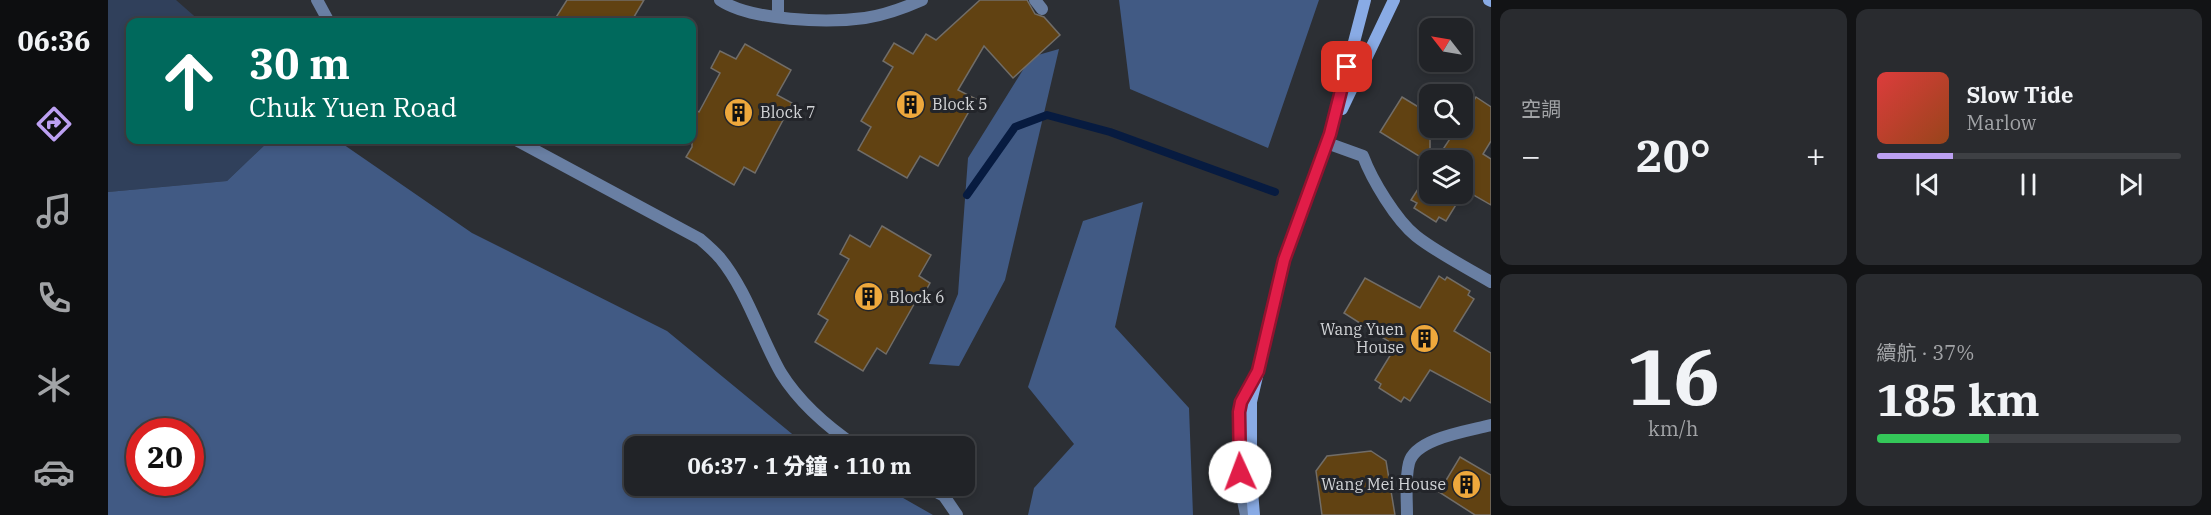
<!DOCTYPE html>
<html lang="zh-TW">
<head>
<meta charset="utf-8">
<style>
  body { margin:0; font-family:"IBM Plex Serif","Noto Sans TC",serif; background:#292b2f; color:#f1f3f6; height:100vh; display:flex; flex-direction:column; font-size:22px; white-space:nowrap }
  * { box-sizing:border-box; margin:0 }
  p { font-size:20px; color:#a2a4a7 }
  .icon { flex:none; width:33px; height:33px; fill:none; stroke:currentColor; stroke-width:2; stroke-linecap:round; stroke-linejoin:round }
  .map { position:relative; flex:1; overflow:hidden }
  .side { display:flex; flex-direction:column; gap:9px; padding:9px; background:#121315; width:720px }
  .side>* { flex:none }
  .guide { position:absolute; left:18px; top:18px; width:570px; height:126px; border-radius:12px; box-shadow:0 3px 9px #0003,0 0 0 2px #3e4044; background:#00695c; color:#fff; overflow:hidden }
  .needle { width:39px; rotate:301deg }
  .fabs { position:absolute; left:1311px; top:18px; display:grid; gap:12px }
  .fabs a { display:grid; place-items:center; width:54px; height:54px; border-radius:12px; background:#212327; box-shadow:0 3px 9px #0003,0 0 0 2px #3e4044; font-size:30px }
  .speed { position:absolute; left:18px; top:418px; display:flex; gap:12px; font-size:30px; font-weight:700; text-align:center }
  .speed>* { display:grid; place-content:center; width:78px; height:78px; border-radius:50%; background:#212327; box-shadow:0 3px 9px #0003,0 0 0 2px #3e4044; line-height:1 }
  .speed .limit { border:9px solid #d22; background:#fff; color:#111 }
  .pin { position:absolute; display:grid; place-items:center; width:51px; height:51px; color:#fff; margin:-26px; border-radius:12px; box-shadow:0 3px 9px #0006 }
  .me { position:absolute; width:66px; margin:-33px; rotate:358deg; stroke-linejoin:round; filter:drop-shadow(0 0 4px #0008) }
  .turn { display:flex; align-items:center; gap:21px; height:126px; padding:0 24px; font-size:27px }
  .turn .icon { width:78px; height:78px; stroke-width:2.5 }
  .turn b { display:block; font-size:42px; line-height:51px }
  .big { font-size:45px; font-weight:800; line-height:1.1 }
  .side .tile { flex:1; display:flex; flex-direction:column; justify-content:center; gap:9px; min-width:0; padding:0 21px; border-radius:12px; background:#292b2f }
  .side .dial { align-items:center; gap:0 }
  .dial b { font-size:78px; line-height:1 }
  .song { display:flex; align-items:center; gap:18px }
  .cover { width:72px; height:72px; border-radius:9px; background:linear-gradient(135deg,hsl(0 70% 55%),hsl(20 70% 35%)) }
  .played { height:6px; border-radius:3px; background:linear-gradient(90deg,#bca0f2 25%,#3e4044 25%) }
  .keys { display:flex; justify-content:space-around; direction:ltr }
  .heat { display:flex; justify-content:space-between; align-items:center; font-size:33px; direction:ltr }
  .charge { height:9px; border-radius:4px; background:linear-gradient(90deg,#34c759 37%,#3e4044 0) }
  .side .tiles { flex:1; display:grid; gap:9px; grid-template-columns:repeat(2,1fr) }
  .trip { position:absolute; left:516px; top:436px; width:351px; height:60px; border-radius:12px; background:#212327; box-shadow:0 3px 9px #0003,0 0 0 2px #3e4044; font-weight:800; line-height:60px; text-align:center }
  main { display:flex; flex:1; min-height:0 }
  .menu { display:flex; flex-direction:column; width:108px; justify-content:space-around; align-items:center; background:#0d0e10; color:#a2a4a7 }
  .menu .icon { width:42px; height:42px }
  .menu .on { color:#bca0f2 }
  .menu b { font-size:27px; color:#f1f3f6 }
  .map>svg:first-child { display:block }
</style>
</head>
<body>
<main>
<nav class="menu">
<b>06:36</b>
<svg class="icon on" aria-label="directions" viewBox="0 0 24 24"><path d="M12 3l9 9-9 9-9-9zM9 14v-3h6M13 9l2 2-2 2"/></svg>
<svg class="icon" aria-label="music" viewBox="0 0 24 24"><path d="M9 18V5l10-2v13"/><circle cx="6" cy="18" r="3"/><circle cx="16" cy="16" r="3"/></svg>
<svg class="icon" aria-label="phone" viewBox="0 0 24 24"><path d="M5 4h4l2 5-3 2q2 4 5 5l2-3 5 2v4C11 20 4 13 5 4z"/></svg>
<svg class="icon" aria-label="climate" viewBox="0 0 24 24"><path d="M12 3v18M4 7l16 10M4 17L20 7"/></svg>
<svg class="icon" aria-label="car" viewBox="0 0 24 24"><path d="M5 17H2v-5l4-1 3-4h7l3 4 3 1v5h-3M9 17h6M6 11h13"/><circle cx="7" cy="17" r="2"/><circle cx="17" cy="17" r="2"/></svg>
</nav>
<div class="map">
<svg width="1383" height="515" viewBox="0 0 1383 515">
  <rect width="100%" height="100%" fill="#2c2f34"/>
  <path fill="#30405b" d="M 0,0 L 68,0 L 93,22 L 22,22 L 22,140 L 162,140 L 119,181 L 0,192 Z"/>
  <path fill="#415a84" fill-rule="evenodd" d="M 1011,0 L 1211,0 L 1160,148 L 1022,89 Z
    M 951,49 L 897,280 L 851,366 L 821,364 L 850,294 L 860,158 L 923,57 Z
    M 162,140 L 229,140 L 364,233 L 559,331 L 689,438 L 705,447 L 526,447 L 526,486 L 774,486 L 825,515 L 0,515 L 0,192 L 119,181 ZM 32,432 L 82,432 L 82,483 L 32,483 Z
    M 1035,202 L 1007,327 L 1081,408 L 1085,515 L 920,515 L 926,488 L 966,444 L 920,387 L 975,221 Z"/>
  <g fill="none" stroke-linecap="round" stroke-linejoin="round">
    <path stroke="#071b40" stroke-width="8" d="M 859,195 L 907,127 L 939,115 L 1002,132 L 1167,192"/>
  </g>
  <path fill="#614212" stroke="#716d68" stroke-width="1.5" d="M 459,0 L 536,0 L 523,22 L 445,22 Z
    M 872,0 L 919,0 L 927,14 L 936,17 L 952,35 L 905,78 L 876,46 L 850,90 L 868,99 L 830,166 L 812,156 L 799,178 L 750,150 L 763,127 L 753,121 L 785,67 L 775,61 L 786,43 L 805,54 L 818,34 L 828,40 Z
    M 637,44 L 683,70 L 669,95 L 684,103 L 647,173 L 636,167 L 626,185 L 578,157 L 584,147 L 584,107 L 591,112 L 612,73 L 603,68 L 612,51 L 628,59 Z
    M 1294,97 L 1322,114 L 1322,163 L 1272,132 Z
    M 1368,97 L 1383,107 L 1383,141 L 1375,154 L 1383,159 L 1383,205 L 1357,190 L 1338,221 L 1331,217 L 1328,222 L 1306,208 L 1309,203 L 1303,200 L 1322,170 L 1322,194 L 1354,194 L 1354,160 L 1328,160 L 1349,128 L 1354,128 L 1354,119 Z
    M 774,226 L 823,255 L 811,276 L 822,283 L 812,301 L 809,299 L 778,354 L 769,348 L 755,371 L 707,342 L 720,320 L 710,314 L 741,259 L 732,254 L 742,235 L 762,247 Z
    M 1331,276 L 1337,280 L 1339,277 L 1362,291 L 1360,295 L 1366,299 L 1346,331 L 1383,353 L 1383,403 L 1322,370 L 1302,401 L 1296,397 L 1293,402 L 1271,388 L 1273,384 L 1267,380 L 1288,346 L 1236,313 L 1257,278 L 1312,308 Z
    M 1263,451 L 1278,461 L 1287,515 L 1214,515 L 1208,471 L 1219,456 Z
    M 1352,457 L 1383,475 L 1383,515 L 1367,515 L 1331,492 Z"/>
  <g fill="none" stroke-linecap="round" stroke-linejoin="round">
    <path stroke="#697fa3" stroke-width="12" d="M 209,0 L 221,22
      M 927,0 L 934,9
      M 670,16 L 670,0
      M 408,140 L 592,239 C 599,245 606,251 612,258 C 639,291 652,336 673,373 C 691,402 721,428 749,447
      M 1219,143 L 1255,156 C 1264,180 1288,220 1308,236 C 1328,252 1361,269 1383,282
      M 817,486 L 836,496 L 849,515
      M 1138,515 L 1133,491 L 1131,412 L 1133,402 L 1147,377
      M 1299,515 C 1299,498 1297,479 1301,463 C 1307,438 1361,431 1383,425"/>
    <path stroke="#697fa3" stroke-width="12" d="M 612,0 C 643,21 720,23 757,18 C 777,15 796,8 814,0"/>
    <path stroke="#89abe5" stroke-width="12" d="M 1381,0 L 1383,1
      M 1234,109 L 1286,0
      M 1146,515 L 1143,479 L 1143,402 L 1176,260 L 1222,134 L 1257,0"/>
  </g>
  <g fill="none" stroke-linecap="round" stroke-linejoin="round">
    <defs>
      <path id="route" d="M 1132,472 L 1131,412 L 1133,402 L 1150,371 L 1176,260 L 1222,134 L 1239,67"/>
    </defs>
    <use href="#route" stroke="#92132f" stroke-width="15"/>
    <use href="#route" stroke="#e11d48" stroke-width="10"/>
  </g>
  <defs>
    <symbol id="building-disc" viewBox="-11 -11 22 22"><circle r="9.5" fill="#eea83c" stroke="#23252a"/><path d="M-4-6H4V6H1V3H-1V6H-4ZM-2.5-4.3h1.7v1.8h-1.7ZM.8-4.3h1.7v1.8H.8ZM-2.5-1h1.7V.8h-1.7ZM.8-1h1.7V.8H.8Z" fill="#111"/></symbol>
  </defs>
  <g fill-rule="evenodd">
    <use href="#building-disc" x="786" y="88" width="33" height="33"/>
    <use href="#building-disc" x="614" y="96" width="33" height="33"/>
    <use href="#building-disc" x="744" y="280" width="33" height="33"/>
    <use href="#building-disc" x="1300" y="322" width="33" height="33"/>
    <use href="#building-disc" x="1342" y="468" width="33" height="33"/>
  </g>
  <g text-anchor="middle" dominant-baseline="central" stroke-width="6" stroke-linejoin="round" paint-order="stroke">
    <g font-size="16" fill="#d2d4d7" stroke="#23252a" text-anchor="start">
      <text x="824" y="104">Block 5</text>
      <text x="652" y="112">Block 7</text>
      <text x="781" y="297">Block 6</text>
      <text x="1296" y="329" text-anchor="end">Wang Yuen<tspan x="1296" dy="18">House</tspan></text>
      <text x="1338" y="484" text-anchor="end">Wang Mei House</text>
    </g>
  </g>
</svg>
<div class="fabs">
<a><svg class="needle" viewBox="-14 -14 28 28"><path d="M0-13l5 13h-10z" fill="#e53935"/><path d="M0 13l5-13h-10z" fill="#a2a4a7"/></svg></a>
<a><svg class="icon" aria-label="search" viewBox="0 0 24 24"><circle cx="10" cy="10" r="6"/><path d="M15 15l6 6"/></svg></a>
<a><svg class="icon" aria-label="layers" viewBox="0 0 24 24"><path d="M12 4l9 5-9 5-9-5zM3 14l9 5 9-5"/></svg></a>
</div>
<div class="speed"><div class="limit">20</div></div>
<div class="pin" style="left:1239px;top:67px;background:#d93025"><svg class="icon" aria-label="arrive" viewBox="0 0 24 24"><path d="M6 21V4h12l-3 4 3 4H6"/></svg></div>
<svg class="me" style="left:1132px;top:472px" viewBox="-20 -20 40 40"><circle r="19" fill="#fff"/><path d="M0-13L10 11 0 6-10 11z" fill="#e11d48"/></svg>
<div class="trip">06:37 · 1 分鐘 · 110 m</div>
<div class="guide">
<div class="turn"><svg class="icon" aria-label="ahead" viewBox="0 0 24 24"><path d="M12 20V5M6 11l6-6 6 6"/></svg><div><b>30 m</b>Chuk Yuen Road</div></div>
</div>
</div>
<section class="side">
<div class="tiles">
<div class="tile"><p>空調</p>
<div class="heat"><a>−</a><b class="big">20°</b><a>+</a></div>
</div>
<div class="tile">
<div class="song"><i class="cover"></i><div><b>Slow Tide</b><p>Marlow</p></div></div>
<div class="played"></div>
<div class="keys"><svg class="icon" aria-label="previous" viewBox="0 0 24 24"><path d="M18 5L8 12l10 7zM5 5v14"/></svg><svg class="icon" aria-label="pause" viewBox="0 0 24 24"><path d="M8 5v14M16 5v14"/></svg><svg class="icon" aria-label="next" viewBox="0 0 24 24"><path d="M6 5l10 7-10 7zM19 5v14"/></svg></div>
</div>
<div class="tile dial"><b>16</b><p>km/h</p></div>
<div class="tile"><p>續航 · 37%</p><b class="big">185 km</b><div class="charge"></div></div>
</div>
</section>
</main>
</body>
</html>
